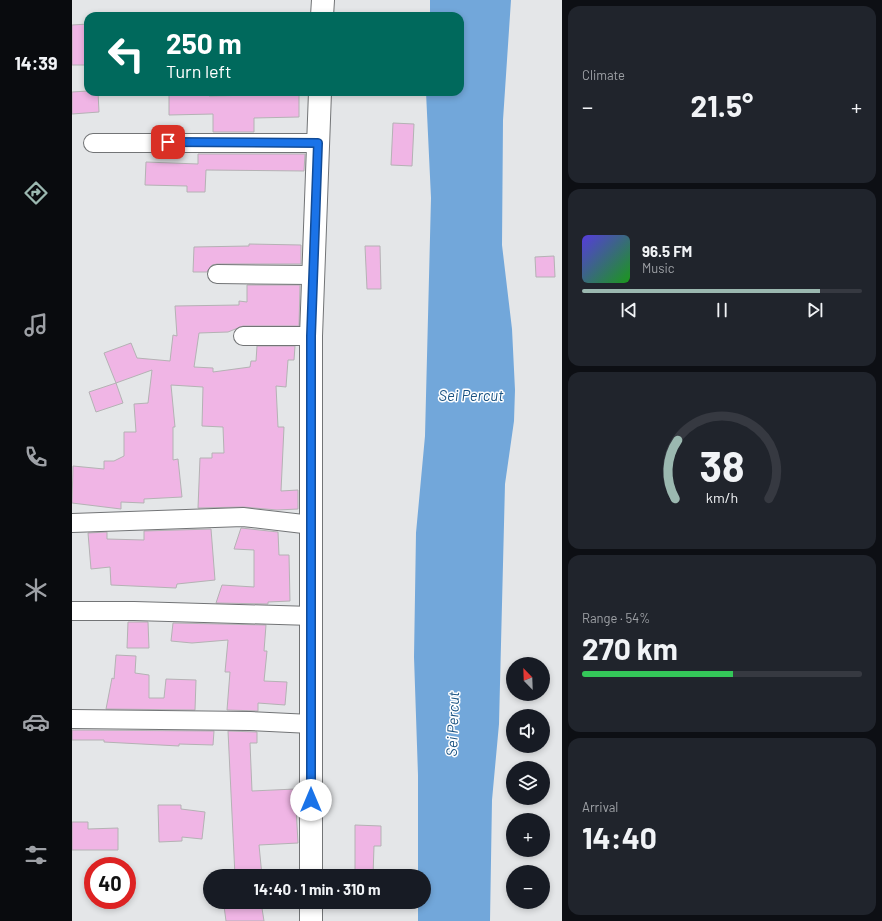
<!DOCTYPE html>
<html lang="en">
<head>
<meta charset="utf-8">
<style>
  body { margin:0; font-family:Barlow,sans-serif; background:#20242c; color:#f1f3f6; height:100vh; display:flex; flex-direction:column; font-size:15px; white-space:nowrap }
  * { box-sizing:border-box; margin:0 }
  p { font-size:13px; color:#9ea1a6 }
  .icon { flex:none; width:22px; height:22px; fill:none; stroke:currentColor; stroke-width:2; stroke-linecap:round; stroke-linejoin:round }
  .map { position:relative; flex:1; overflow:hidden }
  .sheet { display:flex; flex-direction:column; gap:6px; padding:6px; background:#0d0f14; width:320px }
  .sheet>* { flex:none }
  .top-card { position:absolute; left:12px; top:12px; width:380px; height:84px; border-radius:12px; box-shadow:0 2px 6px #0003; background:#00695c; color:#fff; overflow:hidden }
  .needle { width:26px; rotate:337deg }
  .tools { position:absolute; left:434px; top:657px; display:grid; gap:8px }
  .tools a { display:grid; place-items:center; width:44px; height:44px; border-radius:50%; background:#171b24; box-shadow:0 2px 6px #0003; font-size:20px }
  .speed { position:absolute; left:12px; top:857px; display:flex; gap:8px; font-size:20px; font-weight:700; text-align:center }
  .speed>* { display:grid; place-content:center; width:52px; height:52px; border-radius:50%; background:#171b24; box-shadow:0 2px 6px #0003; line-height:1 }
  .speed .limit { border:6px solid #d22; background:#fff; color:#111 }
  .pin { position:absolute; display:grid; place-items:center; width:34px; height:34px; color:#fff; margin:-17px; border-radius:8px; box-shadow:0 2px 6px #0006 }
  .me { position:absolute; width:44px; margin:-22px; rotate:0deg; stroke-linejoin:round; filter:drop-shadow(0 0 3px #0008) }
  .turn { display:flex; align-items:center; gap:14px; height:84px; padding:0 16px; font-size:18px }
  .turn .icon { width:52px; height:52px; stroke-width:2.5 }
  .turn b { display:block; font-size:28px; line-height:34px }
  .big { font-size:30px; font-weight:700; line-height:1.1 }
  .sheet .card { flex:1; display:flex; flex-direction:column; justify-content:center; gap:6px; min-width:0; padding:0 14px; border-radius:12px; background:#20242c }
  .sheet .dial { align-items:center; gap:0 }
  .dial svg { height:104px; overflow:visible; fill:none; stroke:#363941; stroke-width:7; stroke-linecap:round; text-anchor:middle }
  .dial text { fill:#f1f3f6; stroke:none }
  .song { display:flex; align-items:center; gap:12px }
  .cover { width:48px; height:48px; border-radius:6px; background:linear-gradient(135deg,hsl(250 70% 55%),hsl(120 70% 35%)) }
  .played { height:4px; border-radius:2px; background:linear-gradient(90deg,#9bb8b0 85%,#363941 85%) }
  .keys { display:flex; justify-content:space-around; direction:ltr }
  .heat { display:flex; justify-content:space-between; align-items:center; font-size:22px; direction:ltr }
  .charge { height:6px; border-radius:3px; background:linear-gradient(90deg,#34c759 54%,#363941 0) }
  .trip { position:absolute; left:131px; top:869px; width:228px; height:40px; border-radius:20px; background:#171b24; box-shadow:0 2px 6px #0003; font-weight:700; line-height:40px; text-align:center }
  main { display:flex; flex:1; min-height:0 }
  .tabs { display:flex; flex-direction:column; width:72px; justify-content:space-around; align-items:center; background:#090b0e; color:#9ea1a6 }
  .tabs .icon { width:28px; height:28px }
  .tabs .current { color:#9bb8b0 }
  .tabs b { font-size:18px; color:#f1f3f6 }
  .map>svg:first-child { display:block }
</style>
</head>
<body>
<main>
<nav class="tabs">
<b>14:39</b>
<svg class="icon current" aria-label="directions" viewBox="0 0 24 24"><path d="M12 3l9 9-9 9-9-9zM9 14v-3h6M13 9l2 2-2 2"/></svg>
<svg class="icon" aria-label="music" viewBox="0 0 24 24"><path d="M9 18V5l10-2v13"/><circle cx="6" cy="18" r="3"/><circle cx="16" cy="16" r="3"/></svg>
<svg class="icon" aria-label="phone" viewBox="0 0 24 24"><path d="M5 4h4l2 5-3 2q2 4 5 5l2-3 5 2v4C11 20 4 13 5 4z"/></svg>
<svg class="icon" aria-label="climate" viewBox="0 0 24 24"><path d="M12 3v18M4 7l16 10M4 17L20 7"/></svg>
<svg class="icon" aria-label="car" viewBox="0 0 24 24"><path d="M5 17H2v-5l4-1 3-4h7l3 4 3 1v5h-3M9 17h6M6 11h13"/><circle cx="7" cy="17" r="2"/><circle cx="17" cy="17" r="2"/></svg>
<svg class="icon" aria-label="filters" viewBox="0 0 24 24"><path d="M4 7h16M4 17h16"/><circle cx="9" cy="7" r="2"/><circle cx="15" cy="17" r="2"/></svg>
</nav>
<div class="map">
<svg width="490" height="921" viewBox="0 0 490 921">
  <rect width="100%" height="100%" fill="#e4e6e8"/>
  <path fill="#72a7da" d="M 358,0 L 439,0 L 431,120 L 430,245 L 440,329 L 443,390 L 442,421 L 433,484 L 427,724 L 420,800 L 418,921 L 346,921 L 346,902 L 352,902 L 352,876 L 346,876 L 346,775 L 342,657 L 344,533 L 353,436 L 359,198 L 354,92 L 388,92 L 388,16 L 358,16 Z"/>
  <path fill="#f0b5e5" stroke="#b4b2b4" d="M 16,24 L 16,65 L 0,65 L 0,25 Z
    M 16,91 L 26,92 L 27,112 L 0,114 L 0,92 Z
    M 97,92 L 137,92 L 137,96 L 185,95 L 185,92 L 227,92 L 227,117 L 182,118 L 182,132 L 141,132 L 141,114 L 97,115 Z
    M 321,123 L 342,124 L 340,166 L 319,165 Z
    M 126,154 L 233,154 L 232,171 L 134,170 L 133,192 L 115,192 L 115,186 L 73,185 L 74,162 L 126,164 Z
    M 177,244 L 229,245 L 229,264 L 145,264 L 140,265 L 135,272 L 121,272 L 122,247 L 177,246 Z
    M 293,246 L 308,246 L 309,289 L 295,289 Z
    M 482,256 L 483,277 L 464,277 L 463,257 Z
    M 175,285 L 228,285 L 227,326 L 171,326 L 156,332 L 127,333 L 122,367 L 141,368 L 141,372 L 178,367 L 179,361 L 184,361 L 185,346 L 223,346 L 222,360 L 216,360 L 214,387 L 204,386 L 206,427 L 212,427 L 209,491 L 226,490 L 226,509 L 205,510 L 171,507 L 126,508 L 128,458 L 140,458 L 140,453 L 152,453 L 151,427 L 130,426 L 131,387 L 99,385 L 103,427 L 101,427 L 101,460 L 106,459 L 110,497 L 72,499 L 72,503 L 49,502 L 49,509 L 0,503 L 1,466 L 32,469 L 32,461 L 42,461 L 52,456 L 52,432 L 64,432 L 62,404 L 76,403 L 80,370 L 44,383 L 32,353 L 59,343 L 65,358 L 98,361 L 101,335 L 105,336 L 103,306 L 167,305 L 167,301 L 175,302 Z
    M 44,383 L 51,403 L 24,412 L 17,392 Z
    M 169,528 L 206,532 L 207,555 L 217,555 L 218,601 L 196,602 L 196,604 L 144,603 L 150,585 L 182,587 L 182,550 L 162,549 Z
    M 139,529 L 143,580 L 105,584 L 104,588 L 39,585 L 38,567 L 19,569 L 16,533 L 35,532 L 35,539 L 72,540 L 72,531 Z
    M 56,622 L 76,622 L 77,648 L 55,648 Z
    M 101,623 L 194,625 L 192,651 L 195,651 L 192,681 L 215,682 L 213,705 L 186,703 L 186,711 L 155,710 L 158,672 L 153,672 L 156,640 L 120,643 L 99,641 Z
    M 44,655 L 64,656 L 63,673 L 77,675 L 77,698 L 92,698 L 94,679 L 124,680 L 123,710 L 34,709 L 40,678 L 42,679 Z
    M 0,730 L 142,731 L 141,745 L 107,744 L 107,746 L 32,742 L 32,740 L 0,740 Z
    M 156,731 L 185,732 L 185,743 L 178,743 L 180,791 L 223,789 L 226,843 L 187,845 L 190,876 L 163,876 Z
    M 86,805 L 109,805 L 109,809 L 133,812 L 130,839 L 110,837 L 110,841 L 87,842 Z
    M 0,822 L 16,822 L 16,829 L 46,828 L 46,850 L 0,850 Z
    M 283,825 L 309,826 L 309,846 L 302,846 L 301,876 L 283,876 Z
    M 176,902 L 189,902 L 192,921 L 154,921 L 152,906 Z"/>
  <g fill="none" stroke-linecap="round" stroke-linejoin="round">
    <defs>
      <path id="minor" d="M 21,143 L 246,143
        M 145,274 L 240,275
        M 171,336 L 239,336
        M 0,523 L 171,517 L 240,525
        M 0,611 L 62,611 L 240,616
        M 0,719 L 178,721 L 239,724"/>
      <path id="tertiary" d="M 250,16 L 251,0
        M 239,876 L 239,336 L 248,92
        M 239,921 L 239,902"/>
    </defs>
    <use href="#minor" stroke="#727476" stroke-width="20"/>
    <use href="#tertiary" stroke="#727476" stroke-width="24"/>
    <use href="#minor" stroke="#fff" stroke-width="18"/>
    <use href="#tertiary" stroke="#fff" stroke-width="22"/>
  </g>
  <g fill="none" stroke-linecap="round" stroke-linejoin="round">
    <defs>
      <path id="route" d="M 96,142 L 246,143 L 239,336 L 239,800"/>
    </defs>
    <use href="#route" stroke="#114b97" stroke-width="10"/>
    <use href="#route" stroke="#1a73e8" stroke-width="7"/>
  </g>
  <g text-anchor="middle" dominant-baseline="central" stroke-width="3" stroke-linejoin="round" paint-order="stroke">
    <g font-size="15" font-style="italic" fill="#185181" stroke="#fff">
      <text x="399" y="395">Sei Percut</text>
      <text transform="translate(380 724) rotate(-88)">Sei Percut</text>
    </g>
  </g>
</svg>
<div class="tools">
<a><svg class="needle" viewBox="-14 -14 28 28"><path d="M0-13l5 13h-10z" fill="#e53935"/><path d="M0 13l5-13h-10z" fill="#9ea1a6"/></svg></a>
<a><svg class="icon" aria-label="sound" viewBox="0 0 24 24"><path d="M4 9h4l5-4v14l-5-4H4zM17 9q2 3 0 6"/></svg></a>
<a><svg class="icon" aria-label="layers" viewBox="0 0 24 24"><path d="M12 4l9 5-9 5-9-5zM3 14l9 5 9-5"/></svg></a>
<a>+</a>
<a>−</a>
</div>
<div class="speed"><div class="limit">40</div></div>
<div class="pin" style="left:96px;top:142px;background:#d93025"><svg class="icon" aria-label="arrive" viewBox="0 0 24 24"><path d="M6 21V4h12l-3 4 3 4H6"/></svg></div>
<svg class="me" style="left:239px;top:800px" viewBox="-20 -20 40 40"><circle r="19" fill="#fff"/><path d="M0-13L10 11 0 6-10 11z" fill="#1a73e8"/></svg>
<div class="trip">14:40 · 1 min · 310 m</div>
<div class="top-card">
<div class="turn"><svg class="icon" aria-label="left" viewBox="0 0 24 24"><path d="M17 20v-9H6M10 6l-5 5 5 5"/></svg><div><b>250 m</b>Turn left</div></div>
</div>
</div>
<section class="sheet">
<div class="card"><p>Climate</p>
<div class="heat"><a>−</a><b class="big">21.5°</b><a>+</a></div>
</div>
<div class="card">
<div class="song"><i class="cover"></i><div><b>96.5 FM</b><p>Music</p></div></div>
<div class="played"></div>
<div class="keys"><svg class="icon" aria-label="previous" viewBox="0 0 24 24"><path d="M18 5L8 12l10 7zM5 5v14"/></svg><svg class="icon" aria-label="pause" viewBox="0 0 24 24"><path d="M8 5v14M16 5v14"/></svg><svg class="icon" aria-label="next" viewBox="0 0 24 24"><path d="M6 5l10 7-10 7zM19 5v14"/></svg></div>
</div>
<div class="card dial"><svg viewBox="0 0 100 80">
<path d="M14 69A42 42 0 1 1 86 69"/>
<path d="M14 69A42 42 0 0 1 16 24" stroke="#9bb8b0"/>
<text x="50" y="56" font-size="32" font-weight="700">38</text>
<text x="50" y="72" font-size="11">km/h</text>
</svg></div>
<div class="card"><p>Range · 54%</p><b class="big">270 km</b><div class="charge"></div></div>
<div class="card"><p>Arrival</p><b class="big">14:40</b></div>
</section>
</main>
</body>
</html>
